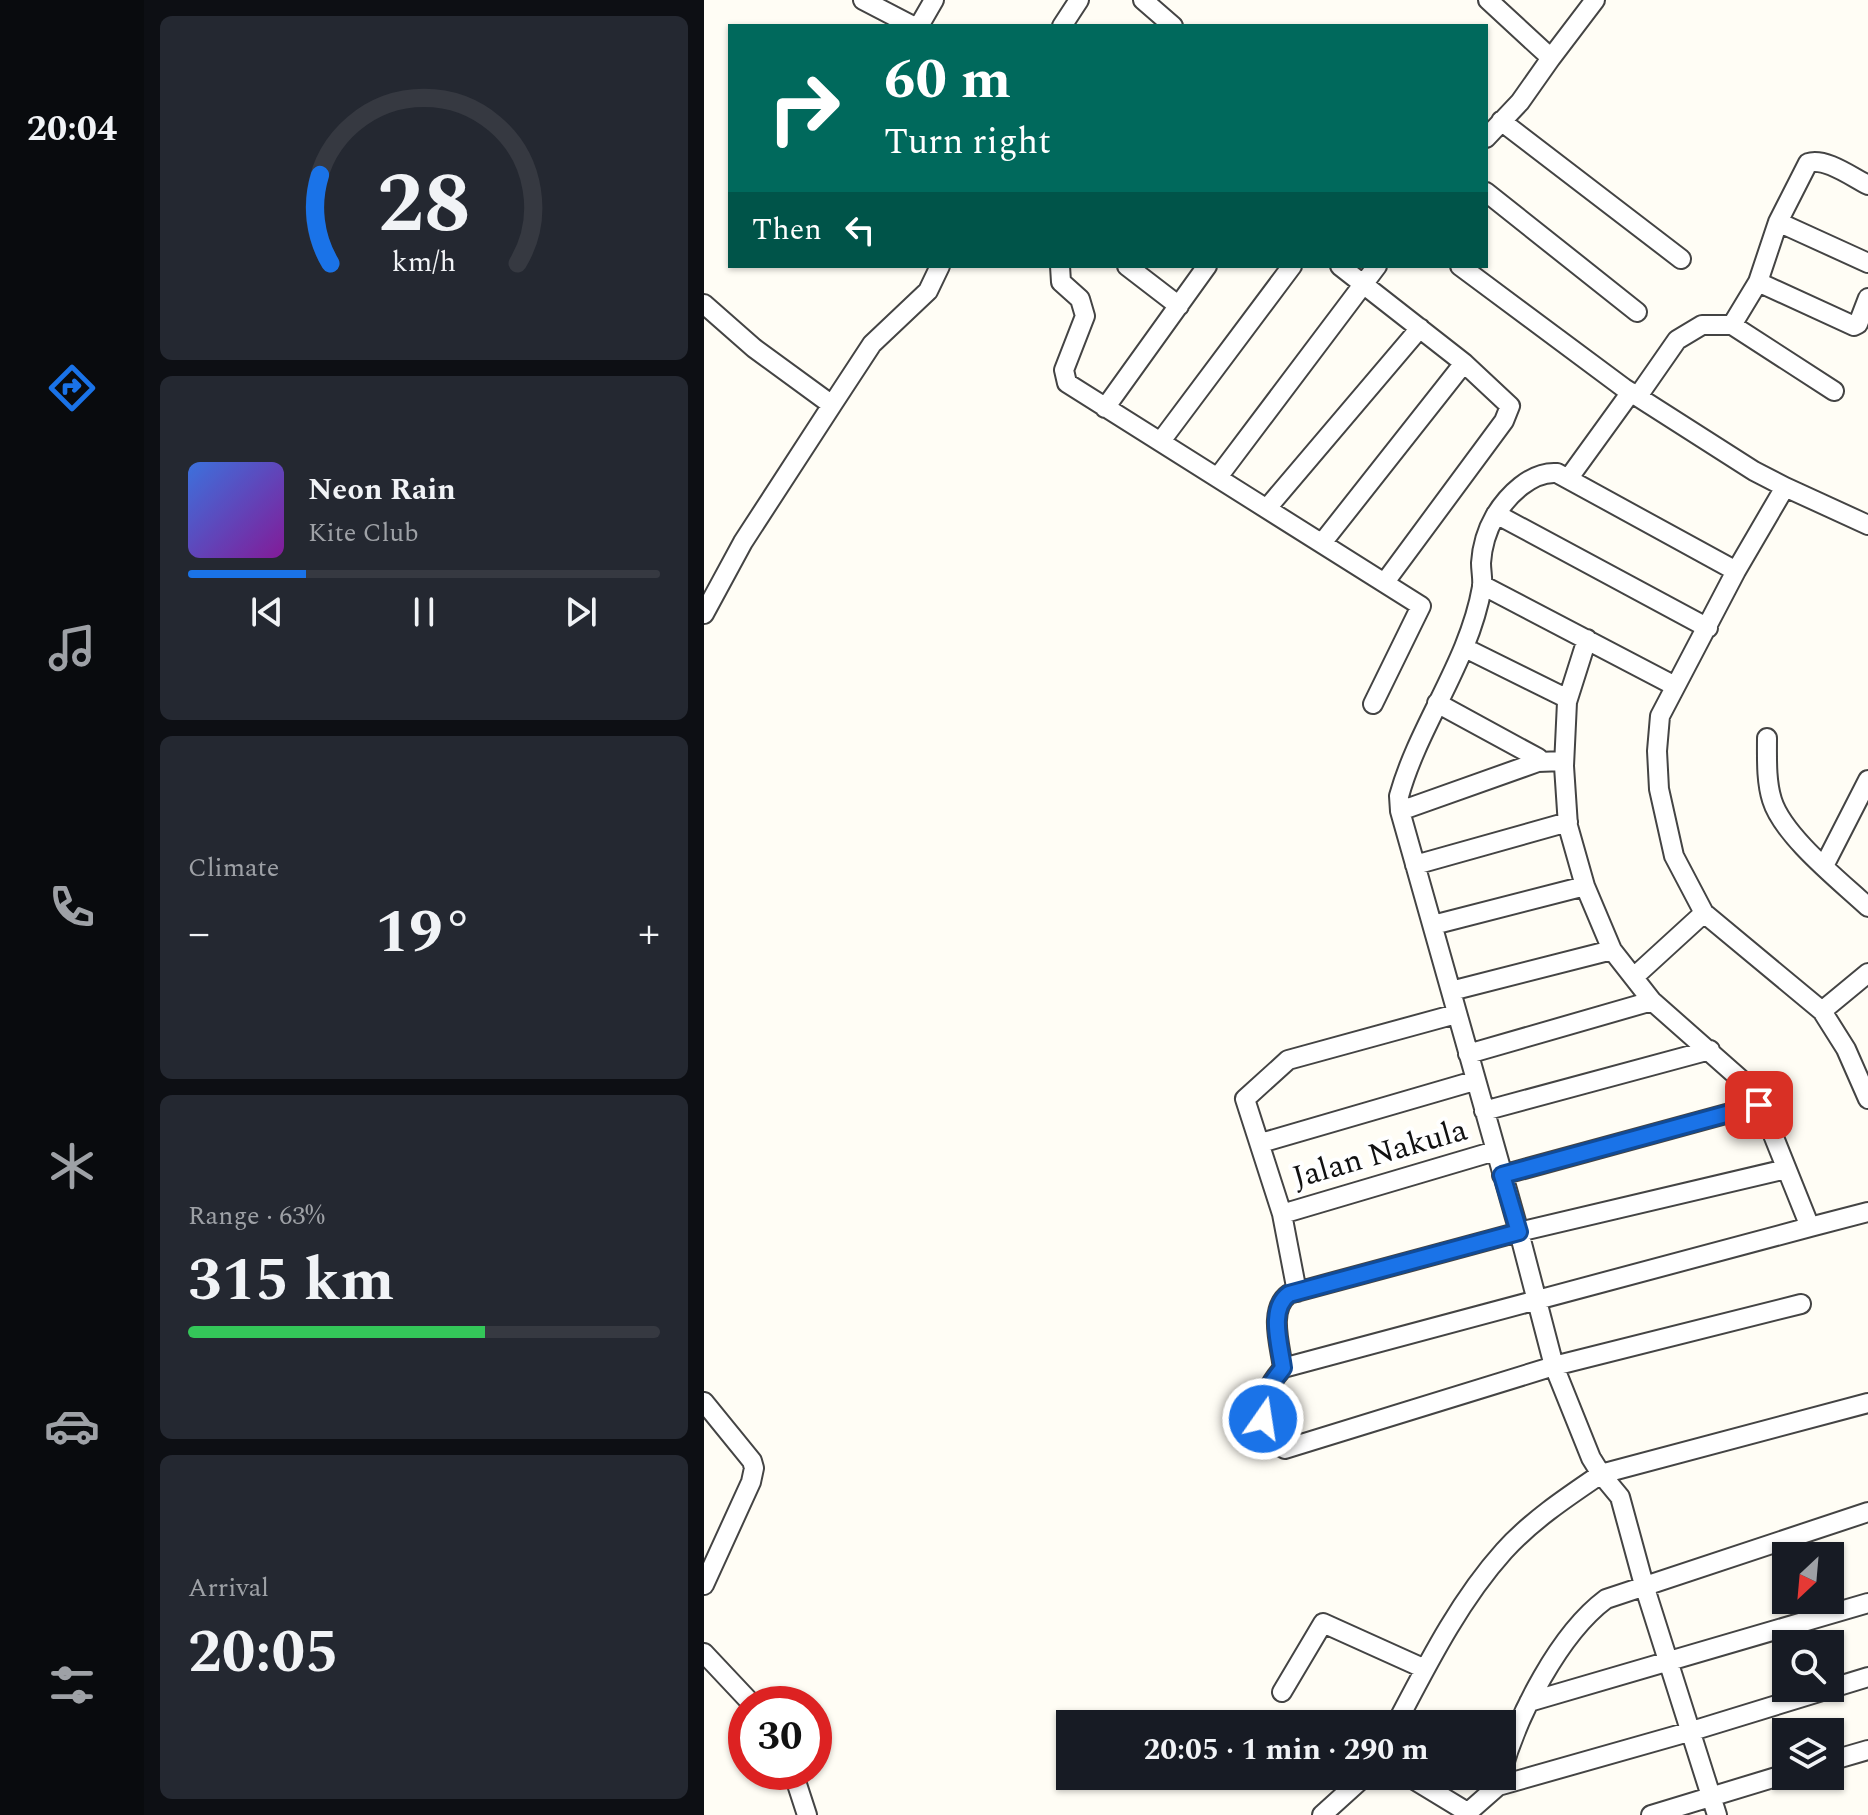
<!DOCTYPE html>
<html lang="en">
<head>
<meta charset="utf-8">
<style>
  body { margin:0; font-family:Spectral,serif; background:#242831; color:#f1f3f6; height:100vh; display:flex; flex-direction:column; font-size:30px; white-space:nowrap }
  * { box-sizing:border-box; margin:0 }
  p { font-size:26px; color:#9ea1a6 }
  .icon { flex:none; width:44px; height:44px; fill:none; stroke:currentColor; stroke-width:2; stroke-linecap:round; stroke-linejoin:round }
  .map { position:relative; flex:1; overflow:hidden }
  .details { display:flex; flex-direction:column; gap:16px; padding:16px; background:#0d0f14; width:560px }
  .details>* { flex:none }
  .top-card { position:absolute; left:24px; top:24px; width:760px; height:244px; border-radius:0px; box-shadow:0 2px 6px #0004; background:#00695c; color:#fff; overflow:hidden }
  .needle { width:52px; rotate:206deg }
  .tools { position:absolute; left:1068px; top:1542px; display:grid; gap:16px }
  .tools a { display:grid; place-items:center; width:72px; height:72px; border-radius:0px; background:#171b24; box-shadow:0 2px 6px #0004; font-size:40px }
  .speed { position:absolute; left:24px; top:1686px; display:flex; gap:16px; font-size:40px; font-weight:700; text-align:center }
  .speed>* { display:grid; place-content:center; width:104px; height:104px; border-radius:50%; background:#171b24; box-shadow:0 2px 6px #0004; line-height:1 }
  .speed .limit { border:12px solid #d22; background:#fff; color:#111 }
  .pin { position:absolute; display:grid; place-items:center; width:68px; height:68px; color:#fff; margin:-34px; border-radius:16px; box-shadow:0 4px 12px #0006 }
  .me { position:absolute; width:88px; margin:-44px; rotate:13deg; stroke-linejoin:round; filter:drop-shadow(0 0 6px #0008) }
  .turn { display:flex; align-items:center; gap:28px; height:168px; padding:0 24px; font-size:36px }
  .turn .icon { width:104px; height:104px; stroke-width:2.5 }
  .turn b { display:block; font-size:56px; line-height:68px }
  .then { display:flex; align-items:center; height:76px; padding:0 24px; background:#0003; gap:16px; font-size:30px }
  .big { font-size:60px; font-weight:700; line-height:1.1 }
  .details .widget { flex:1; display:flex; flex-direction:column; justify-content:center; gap:12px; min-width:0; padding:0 28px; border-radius:12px; background:#242831 }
  .details .dial { align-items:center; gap:0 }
  .dial svg { height:208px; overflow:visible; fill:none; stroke:#363941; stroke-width:7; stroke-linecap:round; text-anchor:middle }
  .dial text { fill:#f1f3f6; stroke:none }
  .song { display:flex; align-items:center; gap:24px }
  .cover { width:96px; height:96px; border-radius:12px; background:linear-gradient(135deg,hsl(220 70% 55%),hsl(290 70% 35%)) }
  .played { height:8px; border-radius:4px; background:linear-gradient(90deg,#1a73e8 25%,#363941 25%) }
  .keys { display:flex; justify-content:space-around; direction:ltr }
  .heat { display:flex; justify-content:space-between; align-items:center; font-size:44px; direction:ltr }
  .charge { height:12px; border-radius:6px; background:linear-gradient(90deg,#34c759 63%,#363941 0) }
  .trip { position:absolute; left:352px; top:1710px; width:460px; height:80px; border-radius:0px; background:#171b24; box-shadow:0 2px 6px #0004; font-weight:700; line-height:80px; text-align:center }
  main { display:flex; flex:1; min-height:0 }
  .tabs { display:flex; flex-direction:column; width:144px; justify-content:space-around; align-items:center; background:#090b0e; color:#9ea1a6 }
  .tabs .icon { width:56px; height:56px }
  .tabs .current { color:#1a73e8 }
  .tabs b { font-size:36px; color:#f1f3f6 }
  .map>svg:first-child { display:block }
</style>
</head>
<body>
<main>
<nav class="tabs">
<b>20:04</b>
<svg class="icon current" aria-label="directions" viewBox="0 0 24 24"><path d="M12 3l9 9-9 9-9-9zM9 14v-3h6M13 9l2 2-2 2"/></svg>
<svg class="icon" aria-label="music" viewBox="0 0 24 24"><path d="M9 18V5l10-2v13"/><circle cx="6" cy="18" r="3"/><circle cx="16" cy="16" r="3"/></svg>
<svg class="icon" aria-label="phone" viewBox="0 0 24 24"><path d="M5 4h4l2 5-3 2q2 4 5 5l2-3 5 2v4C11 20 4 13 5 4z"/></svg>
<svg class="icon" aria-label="climate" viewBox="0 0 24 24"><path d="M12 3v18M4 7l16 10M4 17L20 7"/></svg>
<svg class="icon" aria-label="car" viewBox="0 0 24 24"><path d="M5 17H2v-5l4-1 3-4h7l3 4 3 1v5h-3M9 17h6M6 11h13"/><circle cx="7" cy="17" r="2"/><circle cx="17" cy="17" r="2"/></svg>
<svg class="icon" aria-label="filters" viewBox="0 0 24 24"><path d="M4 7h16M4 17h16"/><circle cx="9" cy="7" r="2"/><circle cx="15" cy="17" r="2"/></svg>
</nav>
<section class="details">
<div class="widget dial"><svg viewBox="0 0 100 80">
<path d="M14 69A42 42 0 1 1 86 69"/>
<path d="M14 69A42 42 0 0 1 10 35" stroke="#1a73e8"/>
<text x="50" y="56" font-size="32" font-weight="700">28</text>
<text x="50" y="72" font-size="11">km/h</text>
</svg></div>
<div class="widget">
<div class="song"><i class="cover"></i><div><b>Neon Rain</b><p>Kite Club</p></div></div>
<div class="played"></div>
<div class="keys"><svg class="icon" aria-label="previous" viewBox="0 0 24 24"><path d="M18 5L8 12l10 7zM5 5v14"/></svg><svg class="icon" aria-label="pause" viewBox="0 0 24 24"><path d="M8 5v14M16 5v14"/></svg><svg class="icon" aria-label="next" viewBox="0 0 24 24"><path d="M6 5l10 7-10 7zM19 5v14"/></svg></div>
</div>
<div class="widget"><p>Climate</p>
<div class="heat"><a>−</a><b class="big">19°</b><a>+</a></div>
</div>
<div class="widget"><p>Range · 63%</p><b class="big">315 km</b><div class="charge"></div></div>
<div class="widget"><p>Arrival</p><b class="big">20:05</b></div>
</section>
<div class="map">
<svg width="1164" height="1815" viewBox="0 0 1164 1815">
  <rect width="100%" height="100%" fill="#fffdf5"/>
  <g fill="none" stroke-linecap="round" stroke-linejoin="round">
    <defs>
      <path id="street" d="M 159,0 L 209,26
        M 439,0 L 469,26
        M 215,26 L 230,0
        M 358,26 L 375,0
        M 847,58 L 891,0
        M 797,121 L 977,259
        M 782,138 L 816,102 L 847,58 L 784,0
        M 782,192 L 933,312
        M 1074,222 L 1164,263
        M 356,266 L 357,282 L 376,299 L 381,316 L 360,370 L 363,383 L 717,606 L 669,704
        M 423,266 L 475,306
        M 636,266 L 760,363 L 806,406 L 800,421 L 681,582
        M 756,266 L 920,388 L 1050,471 L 1081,487 L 1032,571 L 956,716 L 953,751 L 955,789 L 970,856 L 1000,913 L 1118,1011 L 1142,1049 L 1164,1099
        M 1054,282 L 1150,326 L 1154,324 L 1164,298
        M 0,304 L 50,348 L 128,405 L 39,542 L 0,614
        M 1028,325 L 1130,391
        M 934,396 L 973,340 L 998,325 L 1028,325 L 1054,282 L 1074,222 L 1104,163 C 1121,157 1148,177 1164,185
        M 128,405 L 168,344 L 224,291 L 236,266
        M 401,408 L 503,266
        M 457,441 L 588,266
        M 514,477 L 673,266
        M 864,479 L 927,392
        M 1081,487 L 1164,525
        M 564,507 L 716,328
        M 792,514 L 1004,628
        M 618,543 L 760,363
        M 778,585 L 971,686
        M 883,639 L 863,702 L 860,766 L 864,826 L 881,886 L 908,950 L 948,1001 L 1042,1084 L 1059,1110 L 1106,1227 L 1164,1212
        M 761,648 L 864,699
        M 733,703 L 834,758 L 834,762
        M 1063,738 C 1063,758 1062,781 1068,800 C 1079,836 1136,881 1164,907
        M 696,811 L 834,762 L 860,761
        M 711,865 L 864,822
        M 1120,866 L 1164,780
        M 729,925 L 881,886
        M 930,977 L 1000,913
        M 747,991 L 908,950
        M 1118,1011 L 1164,973
        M 764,1054 L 948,1001
        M 780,1111 L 1006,1050
        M 557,1143 L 770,1081
        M 798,1175 L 1055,1105
        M 578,1214 L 791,1151
        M 593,1292 L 578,1214 L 541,1099 L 584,1060 L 752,1014
        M 1097,1304 L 850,1366 L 581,1449 C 571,1445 568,1440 564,1431 C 553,1407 562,1387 579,1368 L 1106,1227
        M 579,1368 C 576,1345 564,1309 585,1294 L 815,1232 L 1082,1169
        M 0,1402 L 48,1461 L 50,1468 L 47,1482 L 0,1585
        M 0,1653 L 48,1704
        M 578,1692 L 619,1623 L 721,1669
        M 825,1702 L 1164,1603
        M 692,1724 C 723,1665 755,1601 800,1551 C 827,1521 863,1497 897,1474 L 1164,1403
        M 1126,1761 L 1164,1750
        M 798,1771 C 814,1715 855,1634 902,1599 L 1164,1512
        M 89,1772 L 103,1815
        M 704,1776 L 763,1812 L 765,1815
        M 794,1786 L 988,1731 L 1164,1677
        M 618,1815 L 661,1776
        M 761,1815 L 794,1786 L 796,1777
        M 947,1815 L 1082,1774
        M 1013,1815 L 940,1585 L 916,1497 L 897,1474 L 887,1458 L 850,1366 L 815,1232 L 696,811 L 695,796 C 715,724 765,662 778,587 C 779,579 777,571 777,563 C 778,547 783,530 791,516 C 803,496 827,471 853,473 L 1032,571"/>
    </defs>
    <use href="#street" stroke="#444" stroke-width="22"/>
    <use href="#street" stroke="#fff" stroke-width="18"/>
  </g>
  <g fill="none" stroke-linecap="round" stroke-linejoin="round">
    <defs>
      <path id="route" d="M 559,1419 L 563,1389 L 579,1368 C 576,1345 564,1309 585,1294 L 815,1232 L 798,1175 L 1055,1105"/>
    </defs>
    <use href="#route" stroke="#114b97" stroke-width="20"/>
    <use href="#route" stroke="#1a73e8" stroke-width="14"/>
  </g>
  <g text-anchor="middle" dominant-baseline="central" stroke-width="8" stroke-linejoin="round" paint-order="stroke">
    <g font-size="32" fill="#111" stroke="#fff">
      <text transform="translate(676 1154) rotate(-16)">Jalan Nakula</text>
    </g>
  </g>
</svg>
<div class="tools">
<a><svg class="needle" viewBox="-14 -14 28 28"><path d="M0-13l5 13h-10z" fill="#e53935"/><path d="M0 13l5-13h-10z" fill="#9ea1a6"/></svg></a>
<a><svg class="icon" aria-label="search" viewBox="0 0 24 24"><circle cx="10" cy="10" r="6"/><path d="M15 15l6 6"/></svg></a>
<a><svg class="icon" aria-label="layers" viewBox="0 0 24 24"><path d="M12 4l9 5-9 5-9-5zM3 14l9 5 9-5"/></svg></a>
</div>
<div class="speed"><div class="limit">30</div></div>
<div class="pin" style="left:1055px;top:1105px;background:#d93025"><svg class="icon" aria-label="arrive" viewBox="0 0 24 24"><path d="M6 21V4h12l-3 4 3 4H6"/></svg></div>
<svg class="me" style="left:559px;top:1419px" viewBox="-20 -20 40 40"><circle r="17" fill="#1a73e8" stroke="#fff" stroke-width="3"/><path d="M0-11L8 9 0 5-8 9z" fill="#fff"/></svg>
<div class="trip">20:05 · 1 min · 290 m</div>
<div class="top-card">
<div class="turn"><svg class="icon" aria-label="right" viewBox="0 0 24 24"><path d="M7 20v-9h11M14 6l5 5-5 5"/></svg><div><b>60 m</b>Turn right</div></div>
<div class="then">Then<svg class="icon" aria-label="left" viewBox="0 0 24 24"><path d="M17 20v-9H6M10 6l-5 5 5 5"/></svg></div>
</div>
</div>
</main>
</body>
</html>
